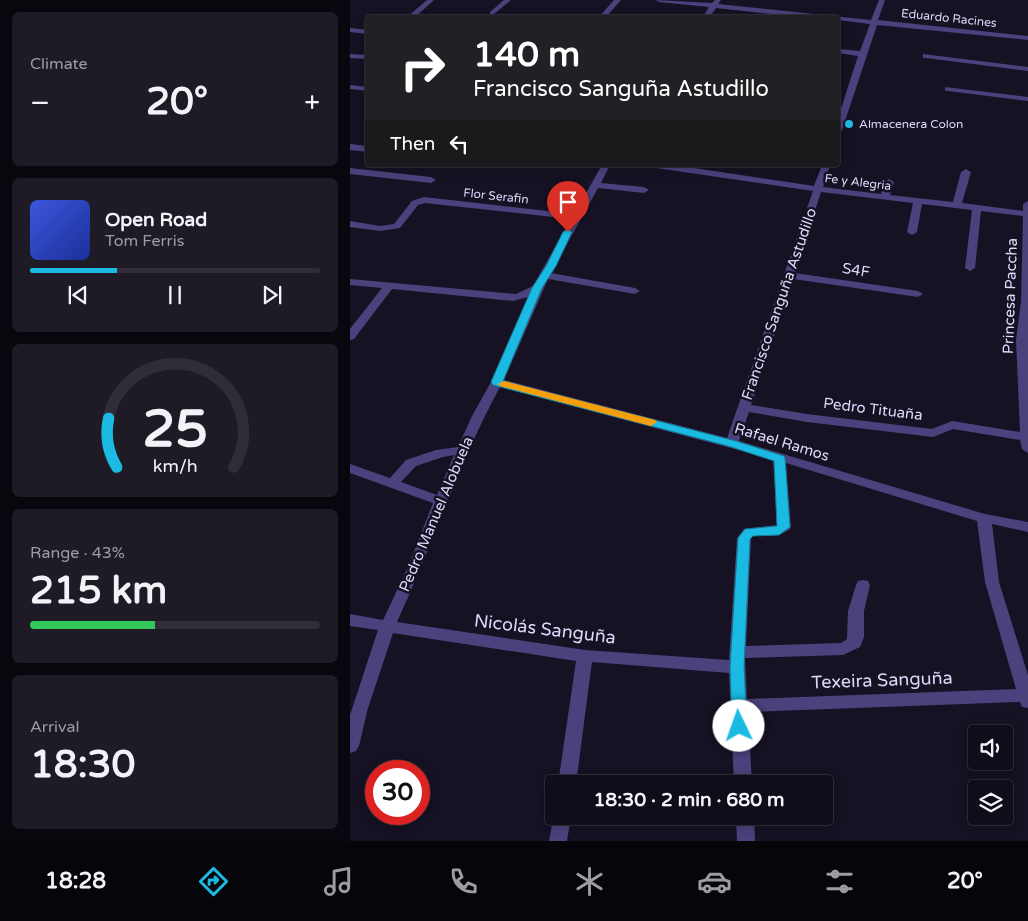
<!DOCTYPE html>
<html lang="en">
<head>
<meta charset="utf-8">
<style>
  body { margin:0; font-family:"Varela Round",sans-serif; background:#1e1b27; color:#f1f3f6; height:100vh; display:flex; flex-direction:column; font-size:19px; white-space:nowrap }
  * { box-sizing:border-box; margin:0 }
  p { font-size:16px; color:#9c9ca2 }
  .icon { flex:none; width:28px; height:28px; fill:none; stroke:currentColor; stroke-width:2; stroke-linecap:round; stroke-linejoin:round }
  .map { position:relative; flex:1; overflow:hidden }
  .panel { display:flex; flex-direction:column; gap:12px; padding:12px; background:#09070e; width:350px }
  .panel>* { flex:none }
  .hud { position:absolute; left:15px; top:15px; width:475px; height:152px; border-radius:5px; box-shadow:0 2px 12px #0003,0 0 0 1px #302d39; background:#202124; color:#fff; overflow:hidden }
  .fabs { position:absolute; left:618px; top:725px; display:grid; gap:10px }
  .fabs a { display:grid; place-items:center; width:45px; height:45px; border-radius:5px; background:#100d1a; box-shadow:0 2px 12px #0003,0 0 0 1px #302d39; font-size:25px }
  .speed { position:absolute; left:15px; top:760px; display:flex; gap:10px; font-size:25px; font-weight:700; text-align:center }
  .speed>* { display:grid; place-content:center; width:65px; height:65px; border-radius:50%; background:#100d1a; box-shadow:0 2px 12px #0003,0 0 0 1px #302d39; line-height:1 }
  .speed .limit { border:8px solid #d22; background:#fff; color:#111 }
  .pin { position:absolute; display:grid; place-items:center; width:42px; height:42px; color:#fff; margin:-51px -21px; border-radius:50% 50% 50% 0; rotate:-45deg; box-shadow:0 0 5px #0007 }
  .pin .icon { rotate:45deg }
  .me { position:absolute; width:55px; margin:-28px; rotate:357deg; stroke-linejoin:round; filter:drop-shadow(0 0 4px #0008) }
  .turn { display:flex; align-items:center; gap:18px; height:105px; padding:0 25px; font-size:22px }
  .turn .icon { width:65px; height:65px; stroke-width:2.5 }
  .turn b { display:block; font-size:35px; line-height:42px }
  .then { display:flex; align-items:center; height:48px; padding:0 25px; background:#0003; gap:10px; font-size:19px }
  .big { font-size:38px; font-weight:800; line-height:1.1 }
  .panel .tile { flex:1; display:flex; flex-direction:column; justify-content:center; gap:8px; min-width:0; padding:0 18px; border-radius:8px; background:#1e1b27 }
  .panel .dial { align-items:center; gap:0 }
  .dial svg { height:130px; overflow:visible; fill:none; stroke:#302d39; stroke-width:7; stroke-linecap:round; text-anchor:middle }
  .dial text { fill:#f1f3f6; stroke:none }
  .song { display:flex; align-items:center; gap:15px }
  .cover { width:60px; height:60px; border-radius:8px; background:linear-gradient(135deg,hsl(230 70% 55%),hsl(230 70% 35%)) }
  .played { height:5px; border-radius:2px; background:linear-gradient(90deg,#1bbae2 30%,#302d39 30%) }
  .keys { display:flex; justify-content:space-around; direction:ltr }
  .heat { display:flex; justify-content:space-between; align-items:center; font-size:28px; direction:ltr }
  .charge { height:8px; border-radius:4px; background:linear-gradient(90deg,#34c759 43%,#302d39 0) }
  .trip { position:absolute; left:195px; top:775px; width:288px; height:50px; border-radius:5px; background:#100d1a; box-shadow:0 2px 12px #0003,0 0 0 1px #302d39; font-weight:800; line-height:50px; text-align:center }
  .dock { display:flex; height:80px; justify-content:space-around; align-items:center; background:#06050a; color:#9c9ca2 }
  .dock .icon { width:35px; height:35px }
  .dock .on { color:#1bbae2 }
  .dock b { font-size:22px; color:#f1f3f6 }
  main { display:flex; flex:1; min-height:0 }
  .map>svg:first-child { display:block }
</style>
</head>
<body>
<main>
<section class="panel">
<div class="tile"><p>Climate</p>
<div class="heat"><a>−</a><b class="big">20°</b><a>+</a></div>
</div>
<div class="tile">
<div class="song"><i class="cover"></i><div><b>Open Road</b><p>Tom Ferris</p></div></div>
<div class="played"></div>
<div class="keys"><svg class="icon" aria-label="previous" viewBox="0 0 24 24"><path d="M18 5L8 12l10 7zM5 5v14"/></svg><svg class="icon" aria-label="pause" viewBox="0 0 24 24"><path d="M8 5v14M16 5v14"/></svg><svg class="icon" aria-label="next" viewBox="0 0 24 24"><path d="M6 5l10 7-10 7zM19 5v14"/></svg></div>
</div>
<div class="tile dial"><svg viewBox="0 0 100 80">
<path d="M14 69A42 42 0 1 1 86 69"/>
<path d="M14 69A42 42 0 0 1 9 39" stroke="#1bbae2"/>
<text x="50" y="56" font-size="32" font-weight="700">25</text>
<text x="50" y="72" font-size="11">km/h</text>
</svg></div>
<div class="tile"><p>Range · 43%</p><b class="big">215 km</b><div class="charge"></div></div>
<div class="tile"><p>Arrival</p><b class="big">18:30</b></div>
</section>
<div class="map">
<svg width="678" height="841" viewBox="0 0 678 841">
  <rect width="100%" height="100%" fill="#161123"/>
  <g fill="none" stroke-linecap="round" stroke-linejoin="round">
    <path fill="#4a427c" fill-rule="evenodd" d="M 77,0 L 84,0 L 64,18 L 56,18 Z
      M 154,0 L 161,0 L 144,14 L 140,14 L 140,12 Z
      M 264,0 L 271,0 L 255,18 L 248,18 Z
      M 306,0 L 362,3 L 365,0 L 371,0 L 368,4 L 521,20 L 529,0 L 535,0 L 528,20 L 678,36 L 678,40 L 527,25 L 492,130 L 488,133 L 488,118 L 508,56 L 488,53 L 488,49 L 510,51 L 520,24 L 488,20 L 488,18 L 459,18 L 366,8 L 359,18 L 352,18 L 359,7 L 309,2 Z
      M 0,28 L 18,30 L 18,34 L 0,32 Z
      M 0,54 L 18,55 L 18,59 L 0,58 Z
      M 573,54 L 678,67 L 678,71 L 576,58 L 573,58 Z
      M 0,85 L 18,87 L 18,91 L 0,89 Z
      M 595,87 L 678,97 L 678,101 L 598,91 L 595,91 Z
      M 0,144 L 18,146 L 18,152 L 0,150 Z
      M 252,165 L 260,165 L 251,183 L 294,187 L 299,190 L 294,193 L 248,188 L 201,273 L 285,288 L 290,291 L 285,294 L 198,279 L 154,380 L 377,438 L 463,191 L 306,168 L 302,165 L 324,165 L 464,186 L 472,165 L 480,165 L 473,187 L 531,194 L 534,182 L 539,179 L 544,182 L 540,195 L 603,202 L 611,172 L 616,169 L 621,172 L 612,203 L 673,211 L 673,204 L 678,201 L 678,453 L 672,449 L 670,440 L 603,429 L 583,437 L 457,422 L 399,412 L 389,441 L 635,514 L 678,522 L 678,532 L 642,524 L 649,582 L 678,675 L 678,708 L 672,707 L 670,702 L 398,712 L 402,784 L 384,784 L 379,673 L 242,662 L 226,784 L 208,784 L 226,661 L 43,633 L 18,708 L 9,746 L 6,751 L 0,753 L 0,715 L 28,630 L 0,626 L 0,614 L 33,620 L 58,567 L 83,503 L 0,473 L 0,464 L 40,478 L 56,460 L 86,450 L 108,447 L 122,416 L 141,382 L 178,297 L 163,301 L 42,289 L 4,339 L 0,340 L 0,329 L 32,288 L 0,285 L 0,279 L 166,294 L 183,286 L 221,219 L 75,203 L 68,205 L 50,228 L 30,231 L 0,227 L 0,221 L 30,226 L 44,224 L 62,201 L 74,197 L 224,214 ZM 471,192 L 563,203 L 557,232 L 562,235 L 567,232 L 572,204 L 622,210 L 615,268 L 620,271 L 625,268 L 631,211 L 673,216 L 671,302 L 666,340 L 670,432 L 602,421 L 582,429 L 457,414 L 401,405 L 443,279 L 568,297 L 573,294 L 568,291 L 445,273 ZM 150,387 L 423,459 L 427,525 L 394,529 L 387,538 L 379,660 L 235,650 L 47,622 C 83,544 109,462 150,387 ZM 104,455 L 87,495 L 51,482 L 66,466 L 93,457 ZM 436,463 L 627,521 L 635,582 L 666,689 L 397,699 L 395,658 L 493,655 L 510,647 L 514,637 L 514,611 L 520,585 L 518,581 L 513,580 L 508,581 L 506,585 L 498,611 L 497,639 L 491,643 L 396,646 L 401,539 L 403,536 L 429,535 L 439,530 L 441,527 Z
      M 0,168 L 81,177 L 86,180 L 81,183 L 0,174 Z
      M 204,814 L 204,816 L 221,816 L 217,841 L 199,841 Z
      M 386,816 L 404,816 L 405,841 L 387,841 Z"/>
  </g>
  <path fill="#1bbae2" stroke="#127993" d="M 218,229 L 222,232 L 206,266 L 192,288 L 153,381 L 386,441 L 434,456 L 435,458 L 440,527 L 429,535 L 403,536 L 400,539 L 394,667 L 397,726 L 395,730 L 389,732 L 384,730 L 382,726 L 380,667 L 388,538 L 395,529 L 427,526 L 424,461 L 378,446 L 143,385 L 141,382 L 182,288 L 196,266 L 213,232 Z"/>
  <path fill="#f59e0b" d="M 154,381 L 305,420 L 307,422 L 301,426 L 150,386 L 148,384 Z"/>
  <circle fill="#1bbae2" stroke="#161123" stroke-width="2" cx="499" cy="124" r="5"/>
  <g text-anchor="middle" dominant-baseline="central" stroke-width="5" stroke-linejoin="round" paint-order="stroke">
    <g font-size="12" fill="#dfd7fa" stroke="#161123">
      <text transform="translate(599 18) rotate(6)">Eduardo Racines</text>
      <text transform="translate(508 182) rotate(7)">Fe y Alegria</text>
      <text transform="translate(146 196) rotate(6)">Flor Serafin</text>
    </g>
    <g font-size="12" fill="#dfd7fa" stroke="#161123" text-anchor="start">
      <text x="509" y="124">Almacenera Colon</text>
    </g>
    <g font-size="15" fill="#dfd7fa" stroke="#161123">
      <text transform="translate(506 270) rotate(9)">S4F</text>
      <text transform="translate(660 296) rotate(-88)">Princesa Paccha</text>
      <text transform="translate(429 304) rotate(-71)">Francisco Sanguña Astudillo</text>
      <text transform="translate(523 409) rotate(7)">Pedro Tituaña</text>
      <text transform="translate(432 442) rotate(17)">Rafael Ramos</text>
      <text transform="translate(86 514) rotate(-67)">Pedro Manuel Alobuela</text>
    </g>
    <g font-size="18" fill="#dfd7fa" stroke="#161123">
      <text transform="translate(195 629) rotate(7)">Nicolás Sanguña</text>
      <text transform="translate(532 680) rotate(-2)">Texeira Sanguña</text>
    </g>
  </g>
</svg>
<div class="fabs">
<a><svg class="icon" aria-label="sound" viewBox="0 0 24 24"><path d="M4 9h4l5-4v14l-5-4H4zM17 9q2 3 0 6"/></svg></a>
<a><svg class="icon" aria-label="layers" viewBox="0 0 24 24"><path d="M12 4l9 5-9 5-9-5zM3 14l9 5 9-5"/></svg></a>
</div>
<div class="speed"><div class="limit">30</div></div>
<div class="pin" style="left:218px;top:232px;background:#d93025"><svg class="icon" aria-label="arrive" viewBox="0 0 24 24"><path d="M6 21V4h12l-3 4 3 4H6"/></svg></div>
<svg class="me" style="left:389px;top:726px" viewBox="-20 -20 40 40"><circle r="19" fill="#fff"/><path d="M0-13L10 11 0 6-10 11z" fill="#1bbae2"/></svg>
<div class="trip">18:30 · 2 min · 680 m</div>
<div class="hud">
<div class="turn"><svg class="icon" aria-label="right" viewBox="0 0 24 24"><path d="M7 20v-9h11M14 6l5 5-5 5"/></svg><div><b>140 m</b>Francisco Sanguña Astudillo</div></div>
<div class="then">Then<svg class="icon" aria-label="left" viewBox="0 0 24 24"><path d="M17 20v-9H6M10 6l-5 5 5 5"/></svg></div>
</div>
</div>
</main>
<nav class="dock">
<b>18:28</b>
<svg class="icon on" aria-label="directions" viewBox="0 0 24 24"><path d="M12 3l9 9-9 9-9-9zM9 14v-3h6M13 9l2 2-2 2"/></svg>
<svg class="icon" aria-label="music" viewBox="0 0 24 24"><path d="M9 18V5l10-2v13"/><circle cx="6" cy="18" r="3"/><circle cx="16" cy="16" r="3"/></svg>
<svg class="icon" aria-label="phone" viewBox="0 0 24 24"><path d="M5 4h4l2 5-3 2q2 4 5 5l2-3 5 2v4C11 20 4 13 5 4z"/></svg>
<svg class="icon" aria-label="climate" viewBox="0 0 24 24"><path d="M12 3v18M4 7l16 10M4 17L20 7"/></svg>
<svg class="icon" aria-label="car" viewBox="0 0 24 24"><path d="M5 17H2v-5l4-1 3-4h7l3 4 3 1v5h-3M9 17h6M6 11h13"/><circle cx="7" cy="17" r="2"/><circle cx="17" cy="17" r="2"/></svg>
<svg class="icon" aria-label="filters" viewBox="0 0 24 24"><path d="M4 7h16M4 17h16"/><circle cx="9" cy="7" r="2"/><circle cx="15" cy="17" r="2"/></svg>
<b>20°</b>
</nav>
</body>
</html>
